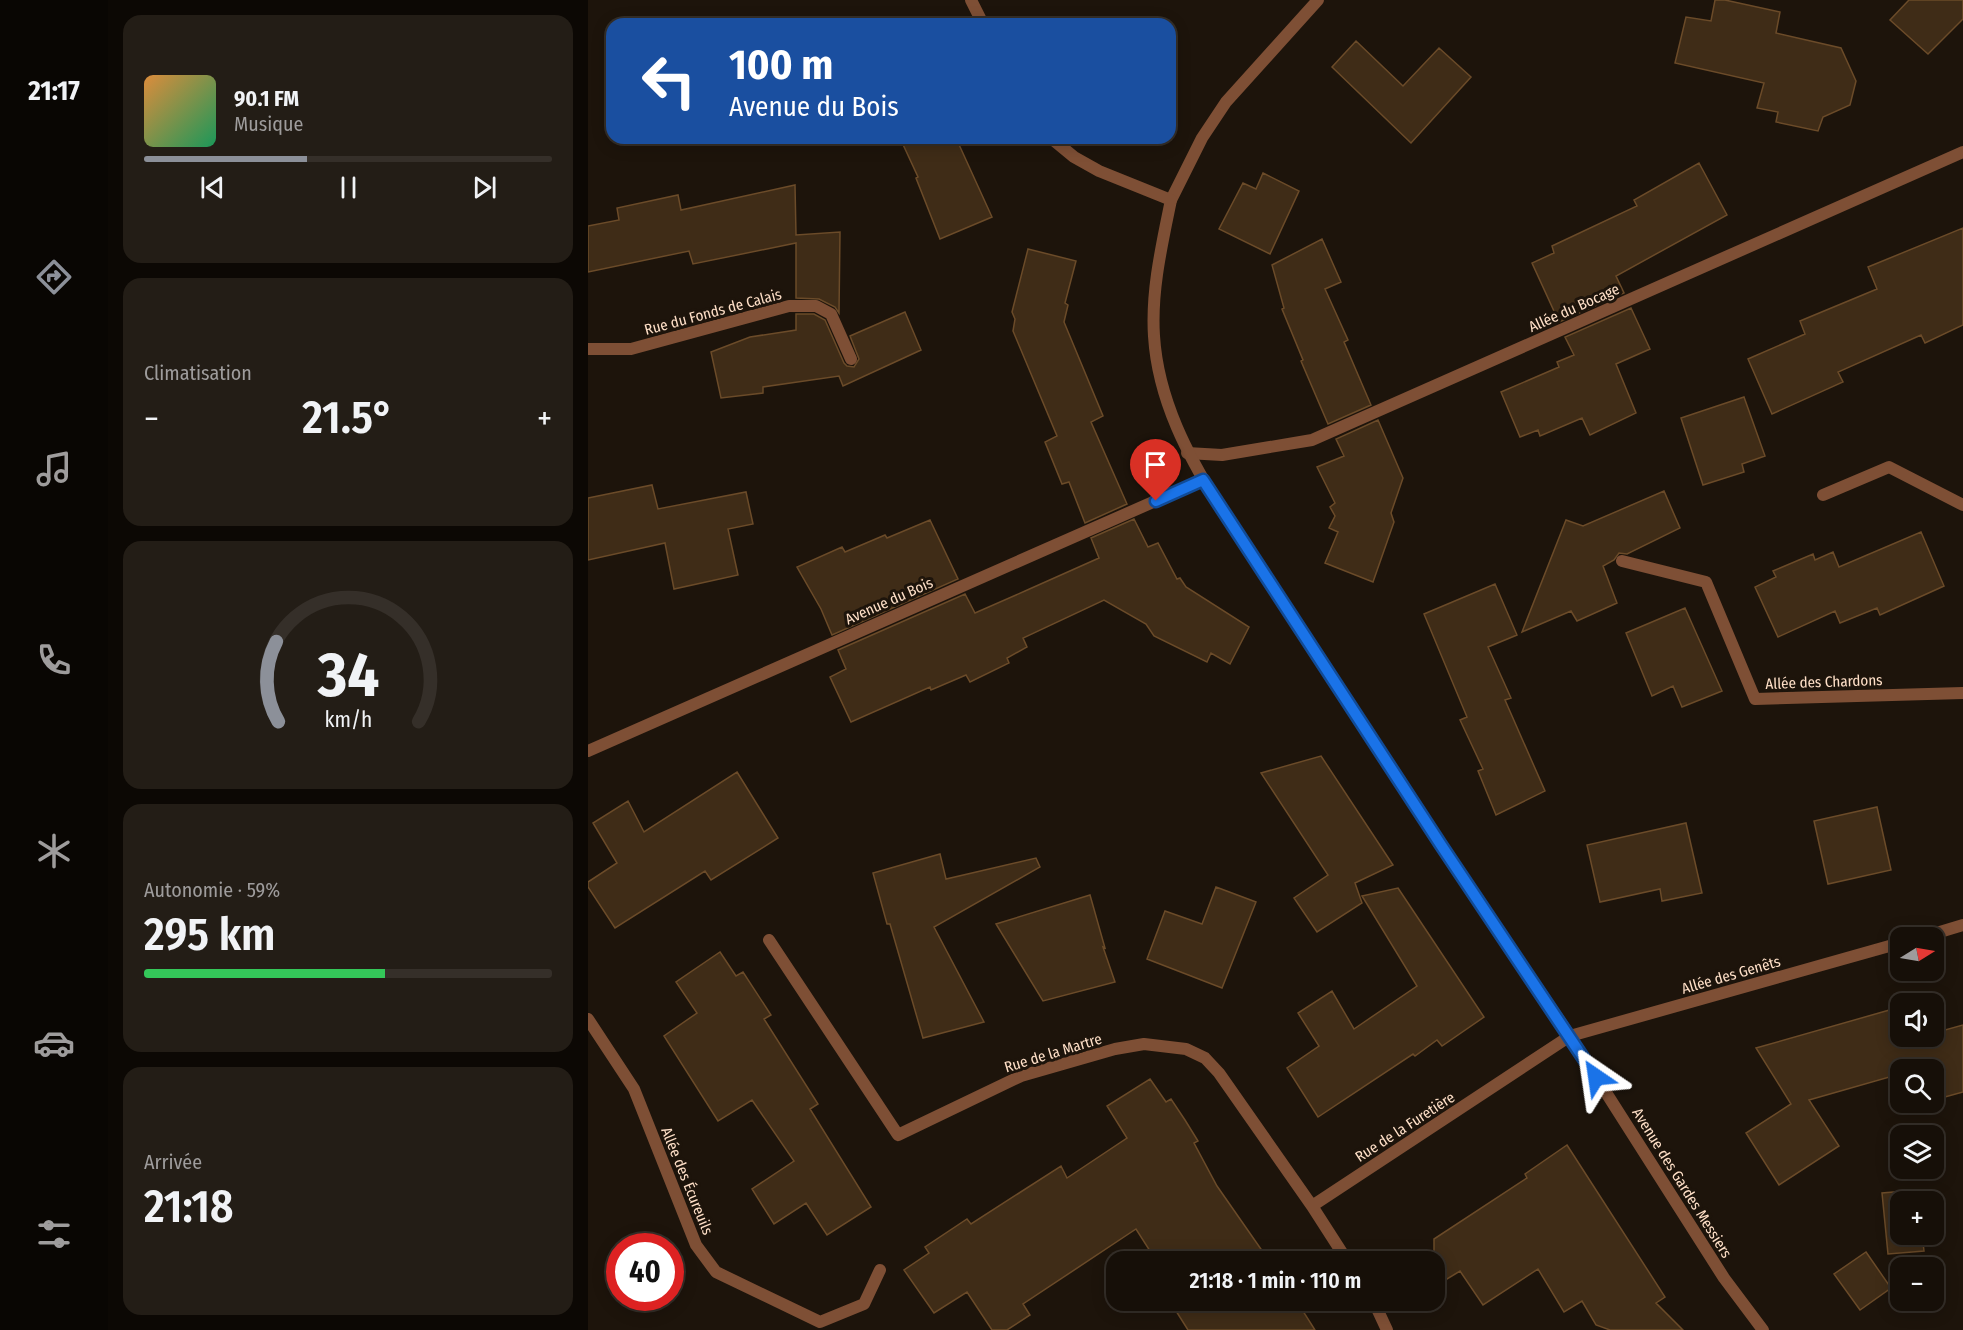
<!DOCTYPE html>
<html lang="fr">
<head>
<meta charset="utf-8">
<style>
  body { margin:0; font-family:"Fira Sans Condensed",sans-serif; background:#231d16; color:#f1f3f6; height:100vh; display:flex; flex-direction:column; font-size:22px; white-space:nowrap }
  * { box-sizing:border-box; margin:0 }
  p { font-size:20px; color:#9e9c9c }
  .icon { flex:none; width:33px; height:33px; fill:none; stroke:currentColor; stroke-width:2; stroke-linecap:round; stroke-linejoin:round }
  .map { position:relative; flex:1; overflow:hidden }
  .details { display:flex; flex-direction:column; gap:15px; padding:15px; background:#0c0804; width:480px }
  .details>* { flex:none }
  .top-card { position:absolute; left:18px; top:18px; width:570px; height:126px; border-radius:18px; box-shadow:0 3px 15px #0003,0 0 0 2px #352f29; background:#1a4fa0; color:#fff; overflow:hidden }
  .needle { width:39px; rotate:79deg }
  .buttons { position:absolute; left:1302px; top:927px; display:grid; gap:12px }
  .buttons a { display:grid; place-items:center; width:54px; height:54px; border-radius:12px; background:#160f08; box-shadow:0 3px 15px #0003,0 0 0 2px #352f29; font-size:30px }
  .speed { position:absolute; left:18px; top:1233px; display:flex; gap:12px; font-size:30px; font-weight:700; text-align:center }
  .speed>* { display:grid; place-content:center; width:78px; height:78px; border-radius:50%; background:#160f08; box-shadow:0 3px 15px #0003,0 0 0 2px #352f29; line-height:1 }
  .speed .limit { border:9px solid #d22; background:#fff; color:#111 }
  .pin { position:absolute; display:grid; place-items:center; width:51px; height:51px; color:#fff; margin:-62px -26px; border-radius:50% 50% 50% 0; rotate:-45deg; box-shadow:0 0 6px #0007 }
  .pin .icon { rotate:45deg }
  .me { position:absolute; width:66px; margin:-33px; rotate:328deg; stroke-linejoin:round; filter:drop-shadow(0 0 4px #0008) }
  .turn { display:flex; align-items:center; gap:21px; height:126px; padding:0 24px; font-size:27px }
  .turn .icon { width:78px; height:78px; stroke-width:2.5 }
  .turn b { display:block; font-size:42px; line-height:51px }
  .big { font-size:45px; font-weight:600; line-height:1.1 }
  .details .tile { flex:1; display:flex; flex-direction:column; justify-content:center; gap:9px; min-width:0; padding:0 21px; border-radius:18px; background:#231d16 }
  .details .dial { align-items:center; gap:0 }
  .dial svg { height:156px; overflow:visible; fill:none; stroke:#352f29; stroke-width:7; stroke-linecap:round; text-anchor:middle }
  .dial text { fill:#f1f3f6; stroke:none }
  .song { display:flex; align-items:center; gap:18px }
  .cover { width:72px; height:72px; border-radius:9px; background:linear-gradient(135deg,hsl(30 70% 55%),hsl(150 70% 35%)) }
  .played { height:6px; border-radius:3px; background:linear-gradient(90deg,#8c9099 40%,#352f29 40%) }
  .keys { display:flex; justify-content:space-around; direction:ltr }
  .heat { display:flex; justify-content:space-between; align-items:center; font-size:33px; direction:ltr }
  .charge { height:9px; border-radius:4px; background:linear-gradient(90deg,#34c759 59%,#352f29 0) }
  .trip { position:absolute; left:518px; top:1251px; width:339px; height:60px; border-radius:18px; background:#160f08; box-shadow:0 3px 15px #0003,0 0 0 2px #352f29; font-weight:600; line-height:60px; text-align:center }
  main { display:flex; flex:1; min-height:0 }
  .dock { display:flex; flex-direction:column; width:108px; justify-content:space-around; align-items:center; background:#090603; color:#9e9c9c }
  .dock .icon { width:42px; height:42px }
  .dock .on { color:#8c9099 }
  .dock b { font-size:27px; color:#f1f3f6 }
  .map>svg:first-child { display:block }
</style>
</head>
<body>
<main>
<nav class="dock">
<b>21:17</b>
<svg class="icon on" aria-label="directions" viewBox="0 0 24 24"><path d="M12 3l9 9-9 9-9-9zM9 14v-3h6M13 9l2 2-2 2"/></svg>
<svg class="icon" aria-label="music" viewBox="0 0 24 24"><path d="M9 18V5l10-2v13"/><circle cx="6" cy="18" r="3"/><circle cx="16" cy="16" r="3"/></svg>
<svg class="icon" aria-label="phone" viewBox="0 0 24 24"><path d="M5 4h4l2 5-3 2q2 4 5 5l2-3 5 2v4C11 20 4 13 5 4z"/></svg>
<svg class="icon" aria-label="climate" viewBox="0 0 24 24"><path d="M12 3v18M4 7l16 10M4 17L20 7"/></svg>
<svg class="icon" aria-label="car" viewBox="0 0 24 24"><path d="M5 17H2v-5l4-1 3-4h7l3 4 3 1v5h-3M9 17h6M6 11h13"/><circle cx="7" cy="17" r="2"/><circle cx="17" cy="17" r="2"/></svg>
<svg class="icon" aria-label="filters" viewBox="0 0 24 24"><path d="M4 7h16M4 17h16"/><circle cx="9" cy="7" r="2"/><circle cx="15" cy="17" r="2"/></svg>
</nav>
<section class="details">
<div class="tile">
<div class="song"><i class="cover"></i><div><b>90.1 FM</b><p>Musique</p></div></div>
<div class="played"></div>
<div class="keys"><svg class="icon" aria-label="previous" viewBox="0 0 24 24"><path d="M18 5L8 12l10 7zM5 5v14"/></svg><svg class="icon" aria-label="pause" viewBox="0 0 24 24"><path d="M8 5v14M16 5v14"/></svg><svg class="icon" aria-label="next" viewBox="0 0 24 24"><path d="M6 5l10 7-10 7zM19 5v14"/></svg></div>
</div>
<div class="tile"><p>Climatisation</p>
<div class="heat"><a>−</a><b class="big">21.5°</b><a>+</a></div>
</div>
<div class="tile dial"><svg viewBox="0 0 100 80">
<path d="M14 69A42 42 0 1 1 86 69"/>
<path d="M14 69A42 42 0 0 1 13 28" stroke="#8c9099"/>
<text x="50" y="56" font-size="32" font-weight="700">34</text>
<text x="50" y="72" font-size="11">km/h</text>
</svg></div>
<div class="tile"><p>Autonomie · 59%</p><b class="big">295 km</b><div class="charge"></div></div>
<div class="tile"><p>Arrivée</p><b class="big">21:18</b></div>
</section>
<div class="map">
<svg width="1375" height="1330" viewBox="0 0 1375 1330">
  <rect width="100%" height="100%" fill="#1d140b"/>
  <path fill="#3f2c17" stroke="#6b4b29" stroke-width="1.5" d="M 1127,0 L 1137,0 L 1192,12 L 1188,33 L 1253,48 L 1268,81 L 1262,105 L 1235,117 L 1230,131 L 1188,122 L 1190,112 L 1169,108 L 1176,83 L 1087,63 L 1098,17 L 1123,21 Z
    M 1321,0 L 1375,0 L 1375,19 L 1340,54 L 1302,20 Z
    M 768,41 L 815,86 L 851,48 L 883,77 L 823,143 L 744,67 Z
    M 312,138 L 368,138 L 404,217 L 352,239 L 328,178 L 330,177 Z
    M 1111,163 L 1139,215 L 1028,276 L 1036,293 L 971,322 L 944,263 L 966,253 L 964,246 L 1049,206 L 1046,200 Z
    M 675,173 L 711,191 L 682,254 L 631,229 L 655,183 L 668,189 Z
    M 207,185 L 208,235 L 252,232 L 251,313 L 247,307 L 231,299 L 208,298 L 208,243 L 105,264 L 101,251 L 0,272 L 0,226 L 31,220 L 29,208 L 90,195 L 93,210 Z
    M 1375,228 L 1375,325 L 1337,343 L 1333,335 L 1250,372 L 1255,382 L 1184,414 L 1160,359 L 1217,334 L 1212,321 L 1289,289 L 1280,267 Z
    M 734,239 L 753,282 L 737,289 L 760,340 L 756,342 L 783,405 L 740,424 L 713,361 L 715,360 L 694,309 L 696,308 L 684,265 Z
    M 440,249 L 488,261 L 477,303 L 480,305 L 476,322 L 515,416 L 503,422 L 539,504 L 497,523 L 481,482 L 474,484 L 457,442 L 469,436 L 425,331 L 427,319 L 424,312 Z
    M 1043,308 L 1062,349 L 1028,364 L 1048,413 L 1002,435 L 994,418 L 952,436 L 950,430 L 932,437 L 913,392 L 971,367 L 969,362 L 986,355 L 977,337 Z
    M 317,312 L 333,350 L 255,386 L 251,376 L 175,387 L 175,393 L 133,398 L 123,352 L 162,337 L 208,330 L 208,314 L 226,314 L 237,320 L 256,363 L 259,366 L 266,367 L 271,359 L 262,336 Z
    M 1156,397 L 1177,456 L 1154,464 L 1156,472 L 1115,485 L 1093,418 Z
    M 790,420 L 815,478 L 803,513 L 806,522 L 785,582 L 737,563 L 750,532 L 741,528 L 747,516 L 742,507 L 747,503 L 729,467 L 756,456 L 748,439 Z
    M 64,485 L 70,509 L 158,492 L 165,524 L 140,529 L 150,575 L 86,589 L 77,543 L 0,560 L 0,498 Z
    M 1076,491 L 1092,528 L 1039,554 L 1031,553 L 1026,560 L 1015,566 L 1029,603 L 989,621 L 983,611 L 934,632 L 978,520 L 995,526 Z
    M 546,519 L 560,547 L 570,543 L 589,579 L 592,578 L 598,587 L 661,627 L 642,664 L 623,653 L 619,662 L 566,636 L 558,624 L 516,600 L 435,638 L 439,647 L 419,658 L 421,663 L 382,682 L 378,675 L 343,690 L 342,687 L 263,722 L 242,677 L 258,669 L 250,650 L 377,594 L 387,613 L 437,591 L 511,558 L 503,538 Z
    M 342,520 L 370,579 L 244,635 L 233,609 L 209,567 L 254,547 L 257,552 L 297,535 L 299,538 Z
    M 1333,532 L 1356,586 L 1292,615 L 1289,608 L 1252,623 L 1247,611 L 1190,637 L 1167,587 L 1188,577 L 1185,571 L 1225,554 L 1227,560 L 1245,552 L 1251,567 Z
    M 907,584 L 929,635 L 900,647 L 923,698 L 917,700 L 957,791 L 908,815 L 890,771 L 895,769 L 872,720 L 879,717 L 836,614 Z
    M 1097,608 L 1134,691 L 1094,707 L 1085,686 L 1064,696 L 1038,633 Z
    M 733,756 L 805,865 L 767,883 L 774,903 L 729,932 L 706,898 L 740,875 L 673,773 Z
    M 149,772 L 190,838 L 123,880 L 117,871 L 27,928 L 0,887 L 0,882 L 29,863 L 5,823 L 40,801 L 56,832 Z
    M 1289,807 L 1303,870 L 1240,884 L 1226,821 Z
    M 1098,823 L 1114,893 L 1074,901 L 1072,889 L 1012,902 L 999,845 Z
    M 352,854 L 358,879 L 448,858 L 452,867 L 346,927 L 396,1022 L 335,1038 L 302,924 L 299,924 L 285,873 Z
    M 628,887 L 668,902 L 634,988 L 559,959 L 577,911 L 614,924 Z
    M 810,888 L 896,1017 L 854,1046 L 849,1040 L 827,1056 L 825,1054 L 730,1117 L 699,1068 L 731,1046 L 710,1013 L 744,991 L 766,1029 L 829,986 L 774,896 Z
    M 502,895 L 517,948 L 515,947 L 527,982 L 455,1001 L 408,924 Z
    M 132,952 L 148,976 L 155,972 L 183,1015 L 176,1019 L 230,1104 L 222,1109 L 283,1207 L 239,1235 L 218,1203 L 186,1224 L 164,1189 L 206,1161 L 164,1100 L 130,1121 L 76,1036 L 109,1013 L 88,982 Z
    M 1305,1009 L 1315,1041 L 1331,1036 L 1346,1036 L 1346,1033 L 1375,1025 L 1375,1092 L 1346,1100 L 1346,1070 L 1312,1070 L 1312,1074 L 1221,1100 L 1251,1146 L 1191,1185 L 1158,1133 L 1203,1104 L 1168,1048 Z
    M 562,1079 L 578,1102 L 583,1099 L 597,1120 L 610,1141 L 606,1143 L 629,1186 L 682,1262 L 569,1262 L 548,1229 L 435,1304 L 442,1315 L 419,1330 L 404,1330 L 379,1292 L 346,1313 L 316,1270 L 341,1253 L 337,1247 L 379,1219 L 383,1224 L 473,1166 L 479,1178 L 539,1138 L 519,1106 Z
    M 979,1145 L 1077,1297 L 1068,1303 L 1095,1330 L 1022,1330 L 1008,1325 L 994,1301 L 976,1312 L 950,1269 L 895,1305 L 872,1271 L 846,1287 L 846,1239 L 939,1178 L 937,1174 Z
    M 1329,1190 L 1330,1202 L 1312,1202 L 1312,1234 L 1334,1234 L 1336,1251 L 1300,1254 L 1294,1193 Z
    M 1278,1252 L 1303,1288 L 1272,1310 L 1246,1274 Z
    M 586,1300 L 708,1300 L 727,1330 L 600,1330 L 583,1303 Z"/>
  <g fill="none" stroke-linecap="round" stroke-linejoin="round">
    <path stroke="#7e4f35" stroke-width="12" d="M 1235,495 L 1301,467 L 1375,505
      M 1034,561 L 1118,582 L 1167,699 L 1375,693
      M 0,1019 L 46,1089 L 108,1245 L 128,1272 L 232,1322 L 276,1304 L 292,1270"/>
    <path stroke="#7e4f35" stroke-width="12" d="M 599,453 L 634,455 L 724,440 L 1375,152"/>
    <path stroke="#7e4f35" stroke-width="12" d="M 583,200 L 614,138 L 638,102 L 730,0
      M 0,349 L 43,349 L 201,306 L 228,306 L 243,314 L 263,359
      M 0,751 L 615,480
      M 1332,938 L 1375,925
      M 181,940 L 310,1135 L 433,1076 L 527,1049 L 556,1044 L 598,1049 L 617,1058 L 631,1073 L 724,1206
      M 760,1262 L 724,1206 L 982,1036 L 1312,943
      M 785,1300 L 799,1330"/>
    <path stroke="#7e4f35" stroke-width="12" d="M 383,0 L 395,24
      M 463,138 L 486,157 L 511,171 L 583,200 C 574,244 563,291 566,336 C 570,400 600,456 633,509 L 853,845 L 982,1036 L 1136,1278 L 1175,1330"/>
  </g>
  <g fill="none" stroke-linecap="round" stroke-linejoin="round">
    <defs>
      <path id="route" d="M 568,501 L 615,480 L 853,845 L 1008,1077"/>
    </defs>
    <use href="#route" stroke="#114b97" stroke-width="15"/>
    <use href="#route" stroke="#1a73e8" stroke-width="10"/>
  </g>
  <g text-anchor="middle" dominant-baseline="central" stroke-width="6" stroke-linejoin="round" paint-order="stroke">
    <g font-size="15" fill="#ffe0c8" stroke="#1d140b">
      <text transform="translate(986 308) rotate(-24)">Allée du Bocage</text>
      <text transform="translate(125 312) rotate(-15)">Rue du Fonds de Calais</text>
      <text transform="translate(301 601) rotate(-24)">Avenue du Bois</text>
      <text transform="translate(1236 682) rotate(-2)">Allée des Chardons</text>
      <text transform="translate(1143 975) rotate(-16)">Allée des Genêts</text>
      <text transform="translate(465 1053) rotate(-17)">Rue de la Martre</text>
      <text transform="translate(817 1127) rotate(-33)">Rue de la Furetière</text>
      <text transform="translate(99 1181) rotate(68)">Allée des Écureuils</text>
      <text transform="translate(1094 1183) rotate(58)">Avenue des Gardes Messiers</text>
    </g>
  </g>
</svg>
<div class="buttons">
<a><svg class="needle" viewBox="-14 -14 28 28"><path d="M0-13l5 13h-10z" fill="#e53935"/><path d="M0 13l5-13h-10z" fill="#9e9c9c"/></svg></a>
<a><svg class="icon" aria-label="sound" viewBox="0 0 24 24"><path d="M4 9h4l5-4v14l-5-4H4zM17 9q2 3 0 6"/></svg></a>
<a><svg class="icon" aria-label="search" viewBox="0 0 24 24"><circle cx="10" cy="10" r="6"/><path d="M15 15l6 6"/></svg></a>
<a><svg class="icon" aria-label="layers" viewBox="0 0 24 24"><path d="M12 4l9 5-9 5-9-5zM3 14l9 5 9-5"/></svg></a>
<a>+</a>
<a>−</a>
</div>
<div class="speed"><div class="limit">40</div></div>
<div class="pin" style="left:568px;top:501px;background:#d93025"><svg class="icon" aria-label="arrive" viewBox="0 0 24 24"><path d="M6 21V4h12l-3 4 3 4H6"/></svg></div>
<svg class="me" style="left:1008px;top:1077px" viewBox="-20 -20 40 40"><path d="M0-17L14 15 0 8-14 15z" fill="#1a73e8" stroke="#fff" stroke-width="4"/></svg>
<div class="trip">21:18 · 1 min · 110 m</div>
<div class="top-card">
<div class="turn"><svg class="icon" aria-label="left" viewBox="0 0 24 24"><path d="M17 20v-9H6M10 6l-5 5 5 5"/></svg><div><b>100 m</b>Avenue du Bois</div></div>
</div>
</div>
</main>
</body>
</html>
